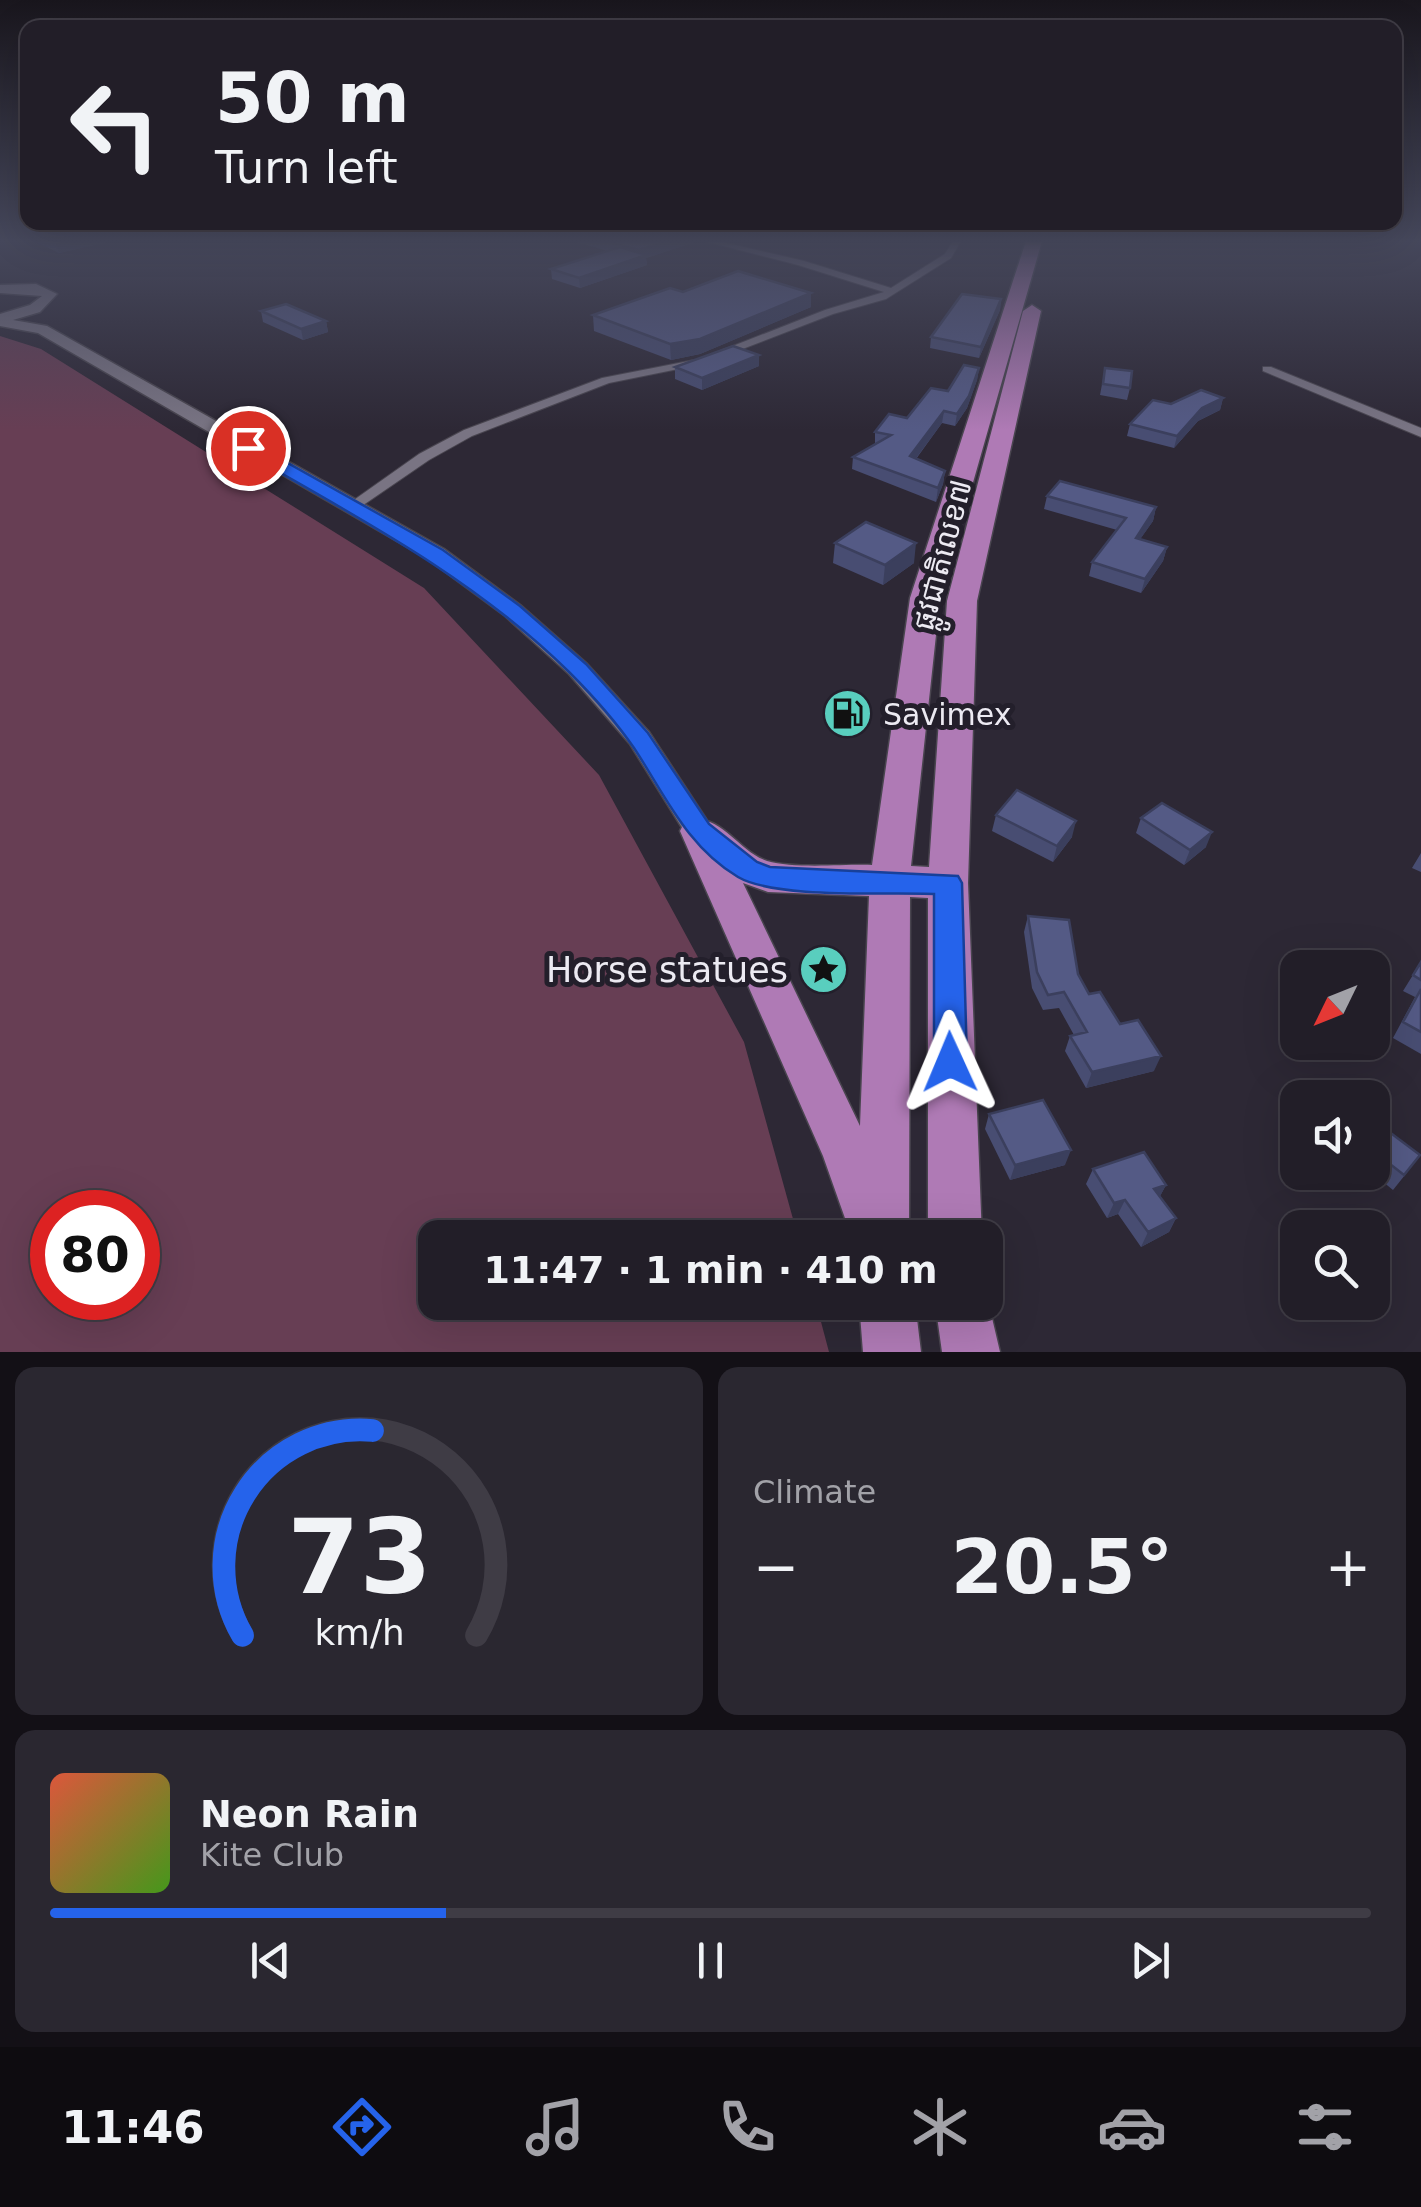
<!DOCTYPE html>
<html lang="en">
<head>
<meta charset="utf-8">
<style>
  body { margin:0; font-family:"DejaVu Sans","Noto Sans Khmer",sans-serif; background:#2a2730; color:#f1f3f6; height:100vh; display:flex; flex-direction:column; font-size:38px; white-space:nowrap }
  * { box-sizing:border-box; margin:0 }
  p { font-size:32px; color:#a2a2a8 }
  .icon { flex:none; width:55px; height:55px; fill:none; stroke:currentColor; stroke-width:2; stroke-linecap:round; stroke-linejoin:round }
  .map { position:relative; height:1352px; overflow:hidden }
  .panel { display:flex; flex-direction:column; gap:15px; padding:15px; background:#131016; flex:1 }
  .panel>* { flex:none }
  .banner { position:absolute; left:20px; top:20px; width:1382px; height:210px; border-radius:20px; box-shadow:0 10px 40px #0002,0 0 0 2px #3f3c45; background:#221e28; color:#f1f3f6; overflow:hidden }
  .needle { width:65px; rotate:227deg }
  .buttons { position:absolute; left:1280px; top:950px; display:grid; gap:20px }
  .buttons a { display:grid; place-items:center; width:110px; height:110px; border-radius:20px; background:#221e28; box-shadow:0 10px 40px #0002,0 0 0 2px #3f3c45; font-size:50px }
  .speed { position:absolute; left:30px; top:1190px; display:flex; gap:20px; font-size:50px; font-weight:700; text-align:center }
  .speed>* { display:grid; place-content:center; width:130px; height:130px; border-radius:50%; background:#221e28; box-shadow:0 10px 40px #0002,0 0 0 2px #3f3c45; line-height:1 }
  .speed .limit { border:15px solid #d22; background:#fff; color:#111 }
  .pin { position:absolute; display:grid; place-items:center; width:85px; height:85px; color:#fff; margin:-42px; border:5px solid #fff; border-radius:50%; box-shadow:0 2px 10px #0007 }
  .me { position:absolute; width:110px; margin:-55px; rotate:359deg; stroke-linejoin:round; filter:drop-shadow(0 0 8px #0008) }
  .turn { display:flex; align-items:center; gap:35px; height:210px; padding:0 30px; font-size:45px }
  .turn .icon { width:130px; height:130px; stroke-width:2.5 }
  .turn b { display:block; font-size:70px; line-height:85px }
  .big { font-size:75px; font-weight:700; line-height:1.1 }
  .panel .card { flex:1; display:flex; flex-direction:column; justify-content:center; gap:15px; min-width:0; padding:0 35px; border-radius:20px; background:#2a2730 }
  .panel .dial { align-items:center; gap:0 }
  .dial svg { height:260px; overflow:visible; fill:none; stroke:#3f3c45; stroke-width:7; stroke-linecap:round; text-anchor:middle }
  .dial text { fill:#f1f3f6; stroke:none }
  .song { display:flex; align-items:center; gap:30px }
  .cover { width:120px; height:120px; border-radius:15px; background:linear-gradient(135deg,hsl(10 70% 55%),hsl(100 70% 35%)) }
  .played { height:10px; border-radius:5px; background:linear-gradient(90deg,#2563eb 30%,#3f3c45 30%) }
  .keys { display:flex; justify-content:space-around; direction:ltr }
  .heat { display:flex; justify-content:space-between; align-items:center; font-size:55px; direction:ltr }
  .panel .tiles { flex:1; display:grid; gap:15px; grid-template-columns:1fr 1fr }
  .card:last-child { grid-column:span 2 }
  .trip { position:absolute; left:418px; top:1220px; width:585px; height:100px; border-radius:20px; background:#221e28; box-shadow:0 10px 40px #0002,0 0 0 2px #3f3c45; font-weight:700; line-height:100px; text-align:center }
  .tabs { display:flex; height:160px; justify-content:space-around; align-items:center; background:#0e0c10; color:#a2a2a8 }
  .tabs .icon { width:70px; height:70px }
  .tabs .active { color:#2563eb }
  .tabs b { font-size:45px; color:#f1f3f6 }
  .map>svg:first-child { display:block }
</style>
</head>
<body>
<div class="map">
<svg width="1421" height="1352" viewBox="0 0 1421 1352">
  <rect width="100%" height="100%" fill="#2d2835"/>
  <path fill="#673e54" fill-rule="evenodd" d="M 0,336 L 41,349 L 424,588 L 599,775 L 744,1042 L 798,1237 L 435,1238 L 435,1302 L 816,1303 L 829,1352 L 0,1352 ZM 52,1212 L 138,1212 L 138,1298 L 52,1298 Z"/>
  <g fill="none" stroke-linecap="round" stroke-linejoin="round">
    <defs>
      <path id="street" d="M 704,241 L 718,241 L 804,261 L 891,288 L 945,254 L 953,241 L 961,241 L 951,258 L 886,299 L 833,314 L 719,358 L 715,357 L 715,353 L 825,310 L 884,292 L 798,265 Z
        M 694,360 L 698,361 L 698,365 L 609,383 L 472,436 L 429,460 L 356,510 L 351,511 L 344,507 L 419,454 L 464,430 L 602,378 Z
        M 1263,367 L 1271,367 L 1421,428 L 1421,437 L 1263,371 Z"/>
      <path id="secondary" d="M 36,284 L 57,294 L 40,312 L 13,320 L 47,326 L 444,549 L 520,605 L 587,664 L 649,732 L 714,831 L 709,839 L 699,842 L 689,839 L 630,744 L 569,674 L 504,615 L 428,559 L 38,333 L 0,326 L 0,314 L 30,305 L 42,296 L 0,293 L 0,285 Z"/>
      <path id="highway" d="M 1026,241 L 1042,241 L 940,598 L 911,866 L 929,867 L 947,601 L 1023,311 L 1032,305 L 1041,311 L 977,601 L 968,883 L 982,1238 L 928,1238 L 928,898 L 910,897 L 909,1238 L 852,1238 L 823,1156 L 680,831 L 685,821 C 721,811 736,850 767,861 C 794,869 843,864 872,865 L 910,598 ZM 743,883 L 768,892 L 869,896 L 860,1126 Z
        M 985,1288 L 1000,1352 L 942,1352 L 935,1302 L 985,1302 Z
        M 859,1302 L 915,1302 L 921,1352 L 863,1352 Z"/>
    </defs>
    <use href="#street" stroke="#49454f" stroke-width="2"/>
    <use href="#secondary" stroke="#49454f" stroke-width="3"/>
    <use href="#highway" stroke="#49454f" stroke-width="3"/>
    <use href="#street" fill="#797483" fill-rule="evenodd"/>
    <use href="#secondary" fill="#797483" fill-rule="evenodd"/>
    <use href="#highway" fill="#af7ab5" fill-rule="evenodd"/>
  </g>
  <path fill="#484d72" d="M 34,241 L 112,241 L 59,253 Z
    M 573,241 L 698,241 L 646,258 L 647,265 L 580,288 L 552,279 L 551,269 L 608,251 Z
    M 683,292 L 811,293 L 811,307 L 700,354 L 671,360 L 594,331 L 593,315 Z
    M 1001,299 L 1000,310 L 979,358 L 930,348 L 931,337 Z
    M 261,311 L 326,321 L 328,332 L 303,340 L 263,322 Z
    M 759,355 L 759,366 L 702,390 L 675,379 L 675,367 Z
    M 979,368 L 977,380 L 967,408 L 955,426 L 942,423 L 916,459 L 945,471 L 943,484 L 936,502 L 852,469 L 853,457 L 875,444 L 875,432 L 907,418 L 948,391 Z
    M 1105,368 L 1130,388 L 1127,400 L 1100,395 Z
    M 1223,398 L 1220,410 L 1198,421 L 1174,448 L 1127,436 L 1130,424 L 1171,404 Z
    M 1047,496 L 1156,507 L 1153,521 L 1140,539 L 1167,547 L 1163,561 L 1141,593 L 1089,576 L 1092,562 L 1117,530 L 1044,509 Z
    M 835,543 L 914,563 L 883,585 L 833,563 Z
    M 996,815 L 1072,837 L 1053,862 L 992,831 Z
    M 1141,818 L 1206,847 L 1184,865 L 1136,833 Z
    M 1421,853 L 1421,872 L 1412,868 Z
    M 1028,916 L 1078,974 L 1089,994 L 1120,1024 L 1154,1071 L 1086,1088 L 1065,1051 L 1070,1036 L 1074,1035 L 1059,1008 L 1043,1010 L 1032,988 L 1024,932 Z
    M 1421,962 L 1421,1054 L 1393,1038 L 1415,997 L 1403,991 Z
    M 989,1114 L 1065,1165 L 1010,1180 L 985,1129 Z
    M 1372,1119 L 1409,1170 L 1393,1190 L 1371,1172 L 1372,1172 Z
    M 1093,1169 L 1166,1185 L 1160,1196 L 1176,1218 L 1169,1232 L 1141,1247 L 1118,1214 L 1107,1218 L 1086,1184 Z"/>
  <path fill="#3b3f5d" d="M 68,241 L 112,241 L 59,253 L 56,243 Z
    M 668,241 L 698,241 L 646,258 L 647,265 L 580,288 L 579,278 L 639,258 L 639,250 Z
    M 811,293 L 811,307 L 700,354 L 671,360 L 670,344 Z
    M 1001,299 L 1000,310 L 979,358 L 981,347 Z
    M 326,321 L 328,332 L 303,340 L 301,329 Z
    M 759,355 L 759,366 L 702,390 L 702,378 Z
    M 979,368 L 977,380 L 967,408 L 955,426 L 957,414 Z
    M 1223,398 L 1220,410 L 1198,421 L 1174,448 L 1177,436 L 1202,408 Z
    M 944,411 L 942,423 L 908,469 L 910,456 Z
    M 945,471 L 943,484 L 936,502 L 938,488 Z
    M 1156,507 L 1153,521 L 1132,551 L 1136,538 Z
    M 916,543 L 914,563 L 883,585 L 885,565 Z
    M 1167,547 L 1163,561 L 1141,593 L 1145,579 Z
    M 1076,821 L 1072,837 L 1053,862 L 1057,846 Z
    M 1212,832 L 1206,847 L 1184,865 L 1190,850 Z
    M 1161,1056 L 1154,1071 L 1086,1088 L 1092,1072 Z
    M 1071,1150 L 1065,1165 L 1010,1180 L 1015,1165 Z
    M 1166,1185 L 1158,1200 L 1154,1189 Z
    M 1125,1200 L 1118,1214 L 1107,1218 L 1114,1203 Z
    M 1176,1218 L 1169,1232 L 1141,1247 L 1148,1232 Z"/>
  <path fill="#545a85" stroke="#3b3f5d" stroke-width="2.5" d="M 605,241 L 668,241 L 639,250 Z
    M 620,247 L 646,255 L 579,278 L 551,269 Z
    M 738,271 L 811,293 L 700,339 L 670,344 L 593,315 L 670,288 L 683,292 Z
    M 962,294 L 1001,299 L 981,347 L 931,337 Z
    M 286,304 L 326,321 L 301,329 L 261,311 Z
    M 733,346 L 759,355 L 702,378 L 675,367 Z
    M 964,365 L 979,368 L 969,396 L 957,414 L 944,411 L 910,456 L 945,471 L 938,488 L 853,457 L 891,435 L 875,432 L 889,414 L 907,418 L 931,388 L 948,391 Z
    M 1105,368 L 1132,371 L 1130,388 L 1103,384 Z
    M 1201,390 L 1223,398 L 1202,408 L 1177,436 L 1130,424 L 1153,400 L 1171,404 Z
    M 1060,481 L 1156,507 L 1136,538 L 1167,547 L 1145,579 L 1092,562 L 1126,518 L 1047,496 Z
    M 866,522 L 916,543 L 885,565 L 835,543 Z
    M 1017,790 L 1076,821 L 1057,846 L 996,815 Z
    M 1162,803 L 1212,832 L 1190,850 L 1141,818 Z
    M 1028,916 L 1069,920 L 1078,974 L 1089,994 L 1100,992 L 1120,1024 L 1138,1020 L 1161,1056 L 1092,1072 L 1070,1036 L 1087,1032 L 1064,992 L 1048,995 L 1037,972 Z
    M 1421,962 L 1421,980 L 1413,975 Z
    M 1421,989 L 1421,1032 L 1403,1022 Z
    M 1043,1100 L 1071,1150 L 1015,1165 L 989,1114 Z
    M 1372,1119 L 1420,1155 L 1404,1175 L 1372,1150 Z
    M 1144,1152 L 1166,1185 L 1154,1189 L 1176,1218 L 1148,1232 L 1125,1200 L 1114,1203 L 1093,1169 Z"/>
  <linearGradient id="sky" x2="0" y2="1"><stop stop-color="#19161d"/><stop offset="0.56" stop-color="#46485c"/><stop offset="1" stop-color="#46485c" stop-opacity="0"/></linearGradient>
  <rect width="1421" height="430" fill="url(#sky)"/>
  <path fill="#2563eb" stroke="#184099" stroke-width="2.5" d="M 242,444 L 254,444 L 443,550 L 520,606 L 586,664 L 648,733 L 709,824 L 757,862 L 770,867 L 958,876 L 962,883 L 967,1062 L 962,1073 L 950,1077 L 939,1073 L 934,1062 L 934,894 C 886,892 776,899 738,877 C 687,847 665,795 634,748 C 616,722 592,695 569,672 C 474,578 357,517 242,451 Z"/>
  <defs>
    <symbol id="fuel-disc" viewBox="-11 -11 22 22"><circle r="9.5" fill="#59cebe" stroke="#231f2b"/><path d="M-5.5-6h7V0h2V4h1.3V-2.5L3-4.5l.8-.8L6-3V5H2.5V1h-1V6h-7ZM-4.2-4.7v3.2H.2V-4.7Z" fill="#111"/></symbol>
    <symbol id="sight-disc" viewBox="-11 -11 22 22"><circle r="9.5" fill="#59cebe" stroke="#231f2b"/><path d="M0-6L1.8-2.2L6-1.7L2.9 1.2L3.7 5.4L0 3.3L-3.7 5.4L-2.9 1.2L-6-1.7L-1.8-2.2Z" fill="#111"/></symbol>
  </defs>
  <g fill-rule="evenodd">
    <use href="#fuel-disc" x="820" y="686" width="55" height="55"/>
    <use href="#sight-disc" x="796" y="942" width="55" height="55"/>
  </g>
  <g text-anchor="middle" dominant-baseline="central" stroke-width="10" stroke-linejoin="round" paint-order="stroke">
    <g font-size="30" fill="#eceaf2" stroke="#231f2b">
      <text transform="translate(942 555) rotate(-75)">ផ្លូវជាតិលេខ៧</text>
    </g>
    <g font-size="30" fill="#eceaf2" stroke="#231f2b" text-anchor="start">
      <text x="883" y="714">Savimex</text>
    </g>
    <g font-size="35" fill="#eceaf2" stroke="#231f2b" text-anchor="end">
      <text x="788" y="970">Horse statues</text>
    </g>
  </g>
</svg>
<div class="buttons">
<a><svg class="needle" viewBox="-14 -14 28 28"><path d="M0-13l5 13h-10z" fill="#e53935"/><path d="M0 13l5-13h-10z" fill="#a2a2a8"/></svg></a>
<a><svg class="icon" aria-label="sound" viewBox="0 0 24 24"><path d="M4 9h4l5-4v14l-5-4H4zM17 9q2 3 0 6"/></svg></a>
<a><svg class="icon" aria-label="search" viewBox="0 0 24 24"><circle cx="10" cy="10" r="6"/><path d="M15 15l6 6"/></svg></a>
</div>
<div class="speed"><div class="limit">80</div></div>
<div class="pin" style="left:248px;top:448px;background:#d93025"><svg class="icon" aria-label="arrive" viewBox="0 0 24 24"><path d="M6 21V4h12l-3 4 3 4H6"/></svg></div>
<svg class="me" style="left:950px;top:1062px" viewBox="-20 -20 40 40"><path d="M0-17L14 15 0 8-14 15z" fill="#2563eb" stroke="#fff" stroke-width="4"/></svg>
<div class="trip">11:47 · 1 min · 410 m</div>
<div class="banner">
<div class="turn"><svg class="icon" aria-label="left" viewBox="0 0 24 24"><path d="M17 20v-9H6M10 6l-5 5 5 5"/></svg><div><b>50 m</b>Turn left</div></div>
</div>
</div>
<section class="panel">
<div class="tiles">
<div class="card dial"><svg viewBox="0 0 100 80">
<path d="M14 69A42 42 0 1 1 86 69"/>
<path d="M14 69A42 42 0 0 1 54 6" stroke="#2563eb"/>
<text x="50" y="56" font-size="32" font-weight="700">73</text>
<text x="50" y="72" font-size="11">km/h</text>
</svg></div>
<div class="card"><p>Climate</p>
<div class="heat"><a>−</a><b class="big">20.5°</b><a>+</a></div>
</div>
<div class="card">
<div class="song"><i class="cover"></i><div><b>Neon Rain</b><p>Kite Club</p></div></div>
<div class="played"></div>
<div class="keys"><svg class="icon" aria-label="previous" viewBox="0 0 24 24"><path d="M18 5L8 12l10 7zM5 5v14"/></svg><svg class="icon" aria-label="pause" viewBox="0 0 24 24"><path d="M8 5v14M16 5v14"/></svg><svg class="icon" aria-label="next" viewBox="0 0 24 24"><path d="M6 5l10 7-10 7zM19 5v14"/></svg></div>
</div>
</div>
</section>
<nav class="tabs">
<b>11:46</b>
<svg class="icon active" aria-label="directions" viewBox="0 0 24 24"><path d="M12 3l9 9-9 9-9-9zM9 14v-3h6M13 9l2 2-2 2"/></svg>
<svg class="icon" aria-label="music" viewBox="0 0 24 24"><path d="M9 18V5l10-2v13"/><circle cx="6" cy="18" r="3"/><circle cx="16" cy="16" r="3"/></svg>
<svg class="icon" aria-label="phone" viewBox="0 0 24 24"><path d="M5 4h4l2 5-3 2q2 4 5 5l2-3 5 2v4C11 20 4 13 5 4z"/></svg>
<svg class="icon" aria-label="climate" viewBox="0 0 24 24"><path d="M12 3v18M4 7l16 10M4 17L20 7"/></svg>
<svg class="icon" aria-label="car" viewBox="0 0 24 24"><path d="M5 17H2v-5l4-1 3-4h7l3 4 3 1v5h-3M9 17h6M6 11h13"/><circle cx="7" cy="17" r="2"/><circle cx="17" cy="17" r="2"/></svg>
<svg class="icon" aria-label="filters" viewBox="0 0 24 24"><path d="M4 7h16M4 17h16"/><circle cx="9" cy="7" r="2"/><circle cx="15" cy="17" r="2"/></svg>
</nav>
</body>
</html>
